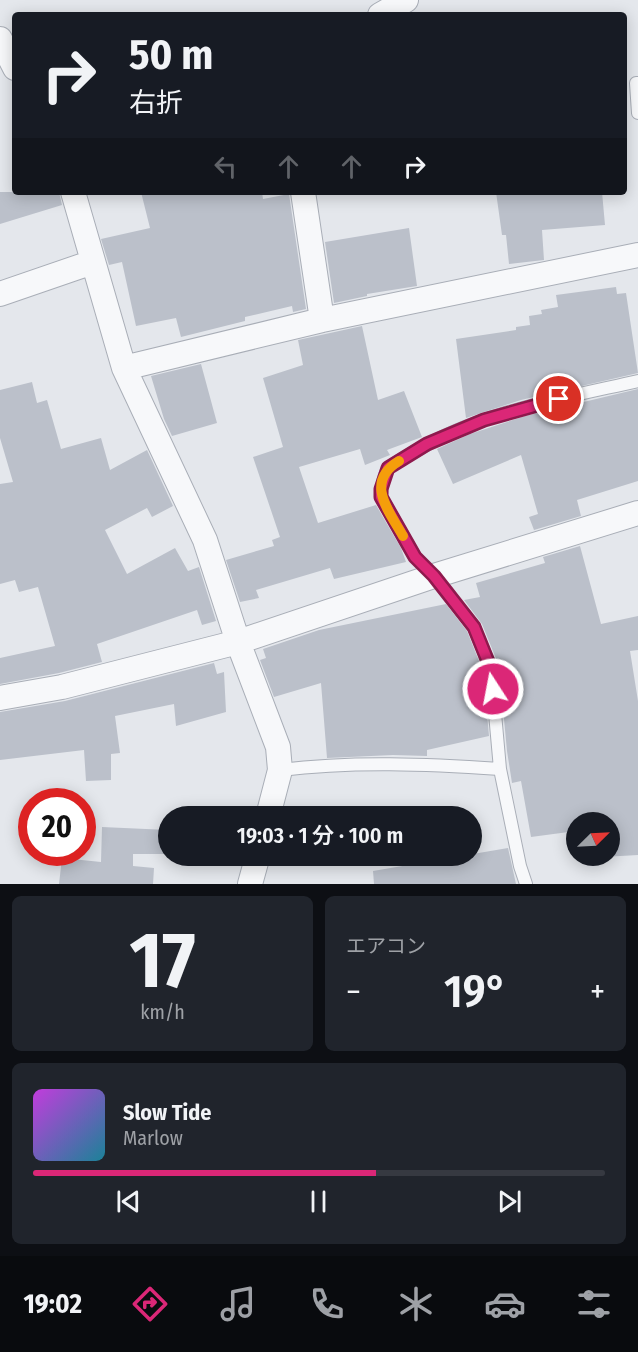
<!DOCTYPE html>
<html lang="ja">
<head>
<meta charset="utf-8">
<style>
  body { margin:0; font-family:"Fira Sans Condensed","Noto Sans JP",sans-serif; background:#20242c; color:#f1f3f6; height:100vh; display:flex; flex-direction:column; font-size:22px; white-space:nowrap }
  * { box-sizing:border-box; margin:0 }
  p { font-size:20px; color:#9ea1a6 }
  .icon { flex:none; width:33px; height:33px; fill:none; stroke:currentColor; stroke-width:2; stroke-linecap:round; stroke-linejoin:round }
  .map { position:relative; height:884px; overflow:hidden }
  .drawer { display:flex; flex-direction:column; gap:12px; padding:12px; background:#0d0f14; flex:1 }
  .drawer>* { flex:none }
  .banner { position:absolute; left:12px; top:12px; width:615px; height:183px; border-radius:6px; box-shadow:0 3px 15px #0003; background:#171b24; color:#f1f3f6; overflow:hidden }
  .needle { width:39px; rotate:66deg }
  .fabs { position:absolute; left:566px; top:812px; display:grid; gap:12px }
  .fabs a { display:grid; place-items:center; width:54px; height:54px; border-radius:50%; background:#171b24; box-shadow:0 3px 15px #0003; font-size:30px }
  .speed { position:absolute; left:18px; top:788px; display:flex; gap:12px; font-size:30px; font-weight:700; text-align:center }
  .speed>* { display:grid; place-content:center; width:78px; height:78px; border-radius:50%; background:#171b24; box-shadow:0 3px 15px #0003; line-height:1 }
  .speed .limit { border:9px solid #d22; background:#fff; color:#111 }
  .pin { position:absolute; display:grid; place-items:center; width:51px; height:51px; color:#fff; margin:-26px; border:3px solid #fff; border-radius:50%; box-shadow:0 2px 6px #0007 }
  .me { position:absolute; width:66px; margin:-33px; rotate:349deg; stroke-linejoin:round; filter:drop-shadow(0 0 4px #0008) }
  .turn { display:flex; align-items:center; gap:21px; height:126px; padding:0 18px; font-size:27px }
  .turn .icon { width:78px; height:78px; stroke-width:2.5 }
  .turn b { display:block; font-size:42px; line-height:51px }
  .lanes { display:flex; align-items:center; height:57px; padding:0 18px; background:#0003; justify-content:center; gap:30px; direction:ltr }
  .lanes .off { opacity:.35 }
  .big { font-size:45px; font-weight:600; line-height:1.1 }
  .drawer .card { flex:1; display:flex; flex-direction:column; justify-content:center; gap:9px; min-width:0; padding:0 21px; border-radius:9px; background:#20242c }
  .drawer .dial { align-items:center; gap:0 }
  .dial b { font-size:78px; line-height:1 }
  .song { display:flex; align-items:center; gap:18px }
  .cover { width:72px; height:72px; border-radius:9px; background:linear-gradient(135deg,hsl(290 70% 55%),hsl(190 70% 35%)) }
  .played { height:6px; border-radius:3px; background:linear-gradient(90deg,#db2777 60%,#363941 60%) }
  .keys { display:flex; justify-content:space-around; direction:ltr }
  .heat { display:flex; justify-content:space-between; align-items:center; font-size:33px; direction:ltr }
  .drawer .tiles { flex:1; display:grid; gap:12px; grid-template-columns:1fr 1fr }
  .card:last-child { grid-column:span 2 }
  .trip { position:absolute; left:158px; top:806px; width:324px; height:60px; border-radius:30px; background:#171b24; box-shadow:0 3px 15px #0003; font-weight:600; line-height:60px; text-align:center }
  .dock { display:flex; height:96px; justify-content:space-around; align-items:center; background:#090b0e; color:#9ea1a6 }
  .dock .icon { width:42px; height:42px }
  .dock .selected { color:#db2777 }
  .dock b { font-size:27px; color:#f1f3f6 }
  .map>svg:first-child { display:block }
</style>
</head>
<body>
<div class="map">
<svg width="638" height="884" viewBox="0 0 638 884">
  <rect width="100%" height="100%" fill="#e4e7ec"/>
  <path fill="#bbc0ca" d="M 0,192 L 59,192 L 62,205 L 0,224 Z
    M 141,192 L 262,192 L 263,199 L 289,194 L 306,309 L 293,312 L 292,306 L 245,317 L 245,321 L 181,337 L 176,318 L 136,326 L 122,262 L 109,265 L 101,239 L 150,228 Z
    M 496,192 L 602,192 L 605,225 L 542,230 L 544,260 L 509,264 L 506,235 L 502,235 Z
    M 409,228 L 417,286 L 367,294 L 367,296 L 334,303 L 325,242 Z
    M 616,287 L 617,294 L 626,293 L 638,373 L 521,400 L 466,418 L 456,339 L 516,330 L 516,327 L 530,325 L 529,316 L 542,314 L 541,310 L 558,307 L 556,295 Z
    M 362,326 L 378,400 L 404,391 L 422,437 L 387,450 L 390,455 L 365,465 L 360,449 L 299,467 L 318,523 L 376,505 L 401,548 L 406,562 L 334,579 L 330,568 L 256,590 L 259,598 L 240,602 L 226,560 L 274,546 L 272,540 L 280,537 L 253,457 L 283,447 L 263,378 L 303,365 L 298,340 Z
    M 201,364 L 217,423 L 172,436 L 164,419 L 151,376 Z
    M 32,382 L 37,403 L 47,400 L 61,449 L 101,438 L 110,470 L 147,450 L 173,506 L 152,517 L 147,508 L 105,530 L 127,574 L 175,548 L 188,571 L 199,567 L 216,621 L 202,625 L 197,610 L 97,644 L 102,662 L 59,673 L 0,684 L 0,658 L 55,646 L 38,587 L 19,592 L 15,580 L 0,584 L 0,484 L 13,482 L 0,438 L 0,390 Z
    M 638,389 L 638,481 L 577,500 L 581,516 L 534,530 L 529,517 L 538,514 L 521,455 L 453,484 L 437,449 L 470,434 L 525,416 Z
    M 580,546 L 601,624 L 638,616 L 638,650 L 630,651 L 638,701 L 638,855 L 585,858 L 584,855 L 609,855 L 609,822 L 576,822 L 576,831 L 531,837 L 521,781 L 512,783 L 507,751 L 499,666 L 482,624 L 464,600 L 480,597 L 476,583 L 545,563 L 543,557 Z
    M 446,604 L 467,631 L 483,671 L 489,736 L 427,750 L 427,756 L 393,755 L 327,758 L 321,683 L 274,697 L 260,660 L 266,658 L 263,649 L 319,630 Z
    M 214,663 L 217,674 L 224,672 L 226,712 L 176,726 L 174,704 L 115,716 L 120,753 L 111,754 L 111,780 L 86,781 L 84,750 L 0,760 L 0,712 L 65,701 Z
    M 102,827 L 168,830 L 168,854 L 133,854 L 133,866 L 154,868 L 153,884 L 59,884 L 62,858 L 101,862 Z
    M 508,848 L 516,884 L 374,884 L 373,871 Z"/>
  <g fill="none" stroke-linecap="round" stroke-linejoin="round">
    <defs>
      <path id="lane" d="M 638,83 L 636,83 L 638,113
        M 500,769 L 491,669 L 474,627 L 434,576 L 415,557 L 381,497 C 381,488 384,473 390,467 C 397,461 406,457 414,452 C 481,412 563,398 638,381
        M 280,770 C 353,761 427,764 500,769 L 520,866 L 526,884"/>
      <path id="street" d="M 380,15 L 406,0
        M 0,39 L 15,68
        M 73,192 L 124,368 L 205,540 L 238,642 L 278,747 L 280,770 L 268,816
        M 303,192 L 322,320
        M 0,294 L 93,262
        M 124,368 L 322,320 L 638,255
        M 0,698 L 62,687 L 238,642 L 434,576 L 638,513
        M 250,884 L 258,855"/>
    </defs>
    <use href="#lane" stroke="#a9aeb7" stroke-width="14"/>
    <use href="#street" stroke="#a9aeb7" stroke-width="26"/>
    <use href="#lane" stroke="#f7f8fa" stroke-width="12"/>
    <use href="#street" stroke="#f7f8fa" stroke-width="24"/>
  </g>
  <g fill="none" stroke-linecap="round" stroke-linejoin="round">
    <defs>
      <path id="route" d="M 493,689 L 491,669 L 474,627 L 434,576 L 415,557 L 381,497 L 381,489 L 388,468 L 427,444 L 484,420 L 559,399"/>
    </defs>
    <use href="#route" stroke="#8e194d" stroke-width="15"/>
    <use href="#route" stroke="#db2777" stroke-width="10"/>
    <path stroke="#f59e0b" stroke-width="10" d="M 399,461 C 364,482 389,511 403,536"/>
  </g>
</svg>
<div class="fabs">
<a><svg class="needle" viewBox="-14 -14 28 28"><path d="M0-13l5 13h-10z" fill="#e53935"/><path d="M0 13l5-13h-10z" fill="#9ea1a6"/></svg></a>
</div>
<div class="speed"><div class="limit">20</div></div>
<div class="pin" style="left:559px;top:399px;background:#d93025"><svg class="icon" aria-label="arrive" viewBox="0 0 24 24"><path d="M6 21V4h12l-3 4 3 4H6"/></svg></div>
<svg class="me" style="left:493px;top:689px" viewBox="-20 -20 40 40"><circle r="17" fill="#db2777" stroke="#fff" stroke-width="3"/><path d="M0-11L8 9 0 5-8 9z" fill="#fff"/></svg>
<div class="trip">19:03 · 1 分 · 100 m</div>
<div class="banner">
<div class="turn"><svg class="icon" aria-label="right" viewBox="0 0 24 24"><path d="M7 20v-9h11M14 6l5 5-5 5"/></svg><div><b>50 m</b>右折</div></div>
<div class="lanes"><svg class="icon off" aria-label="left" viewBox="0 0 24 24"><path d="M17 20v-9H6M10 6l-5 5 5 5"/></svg><svg class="icon off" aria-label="ahead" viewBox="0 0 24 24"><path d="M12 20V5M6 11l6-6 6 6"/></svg><svg class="icon off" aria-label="ahead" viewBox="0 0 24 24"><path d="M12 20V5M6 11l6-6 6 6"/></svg><svg class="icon" aria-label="right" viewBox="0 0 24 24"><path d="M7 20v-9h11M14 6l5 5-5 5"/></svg></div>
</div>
</div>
<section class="drawer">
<div class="tiles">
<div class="card dial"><b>17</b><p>km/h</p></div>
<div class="card"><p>エアコン</p>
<div class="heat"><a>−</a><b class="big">19°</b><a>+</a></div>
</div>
<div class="card">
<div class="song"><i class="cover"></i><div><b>Slow Tide</b><p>Marlow</p></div></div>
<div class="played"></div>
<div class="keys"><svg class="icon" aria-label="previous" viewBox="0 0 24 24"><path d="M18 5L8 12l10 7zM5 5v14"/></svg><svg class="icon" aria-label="pause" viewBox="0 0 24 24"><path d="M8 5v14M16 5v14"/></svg><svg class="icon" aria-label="next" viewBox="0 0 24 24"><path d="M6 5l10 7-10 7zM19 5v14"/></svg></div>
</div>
</div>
</section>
<nav class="dock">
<b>19:02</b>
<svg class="icon selected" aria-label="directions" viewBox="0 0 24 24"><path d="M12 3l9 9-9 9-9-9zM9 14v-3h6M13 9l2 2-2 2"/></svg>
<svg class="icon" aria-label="music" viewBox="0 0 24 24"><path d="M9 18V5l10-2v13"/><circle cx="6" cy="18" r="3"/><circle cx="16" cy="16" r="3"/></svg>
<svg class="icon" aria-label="phone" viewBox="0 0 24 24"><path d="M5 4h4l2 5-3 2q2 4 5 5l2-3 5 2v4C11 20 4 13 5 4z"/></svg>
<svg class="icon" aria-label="climate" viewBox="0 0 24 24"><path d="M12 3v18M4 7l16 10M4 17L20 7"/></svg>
<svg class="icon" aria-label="car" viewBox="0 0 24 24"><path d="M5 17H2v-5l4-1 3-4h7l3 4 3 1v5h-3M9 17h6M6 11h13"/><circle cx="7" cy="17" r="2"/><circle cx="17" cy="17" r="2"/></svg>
<svg class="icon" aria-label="filters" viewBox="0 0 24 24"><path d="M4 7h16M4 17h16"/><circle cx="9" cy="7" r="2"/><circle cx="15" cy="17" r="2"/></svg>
</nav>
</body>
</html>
